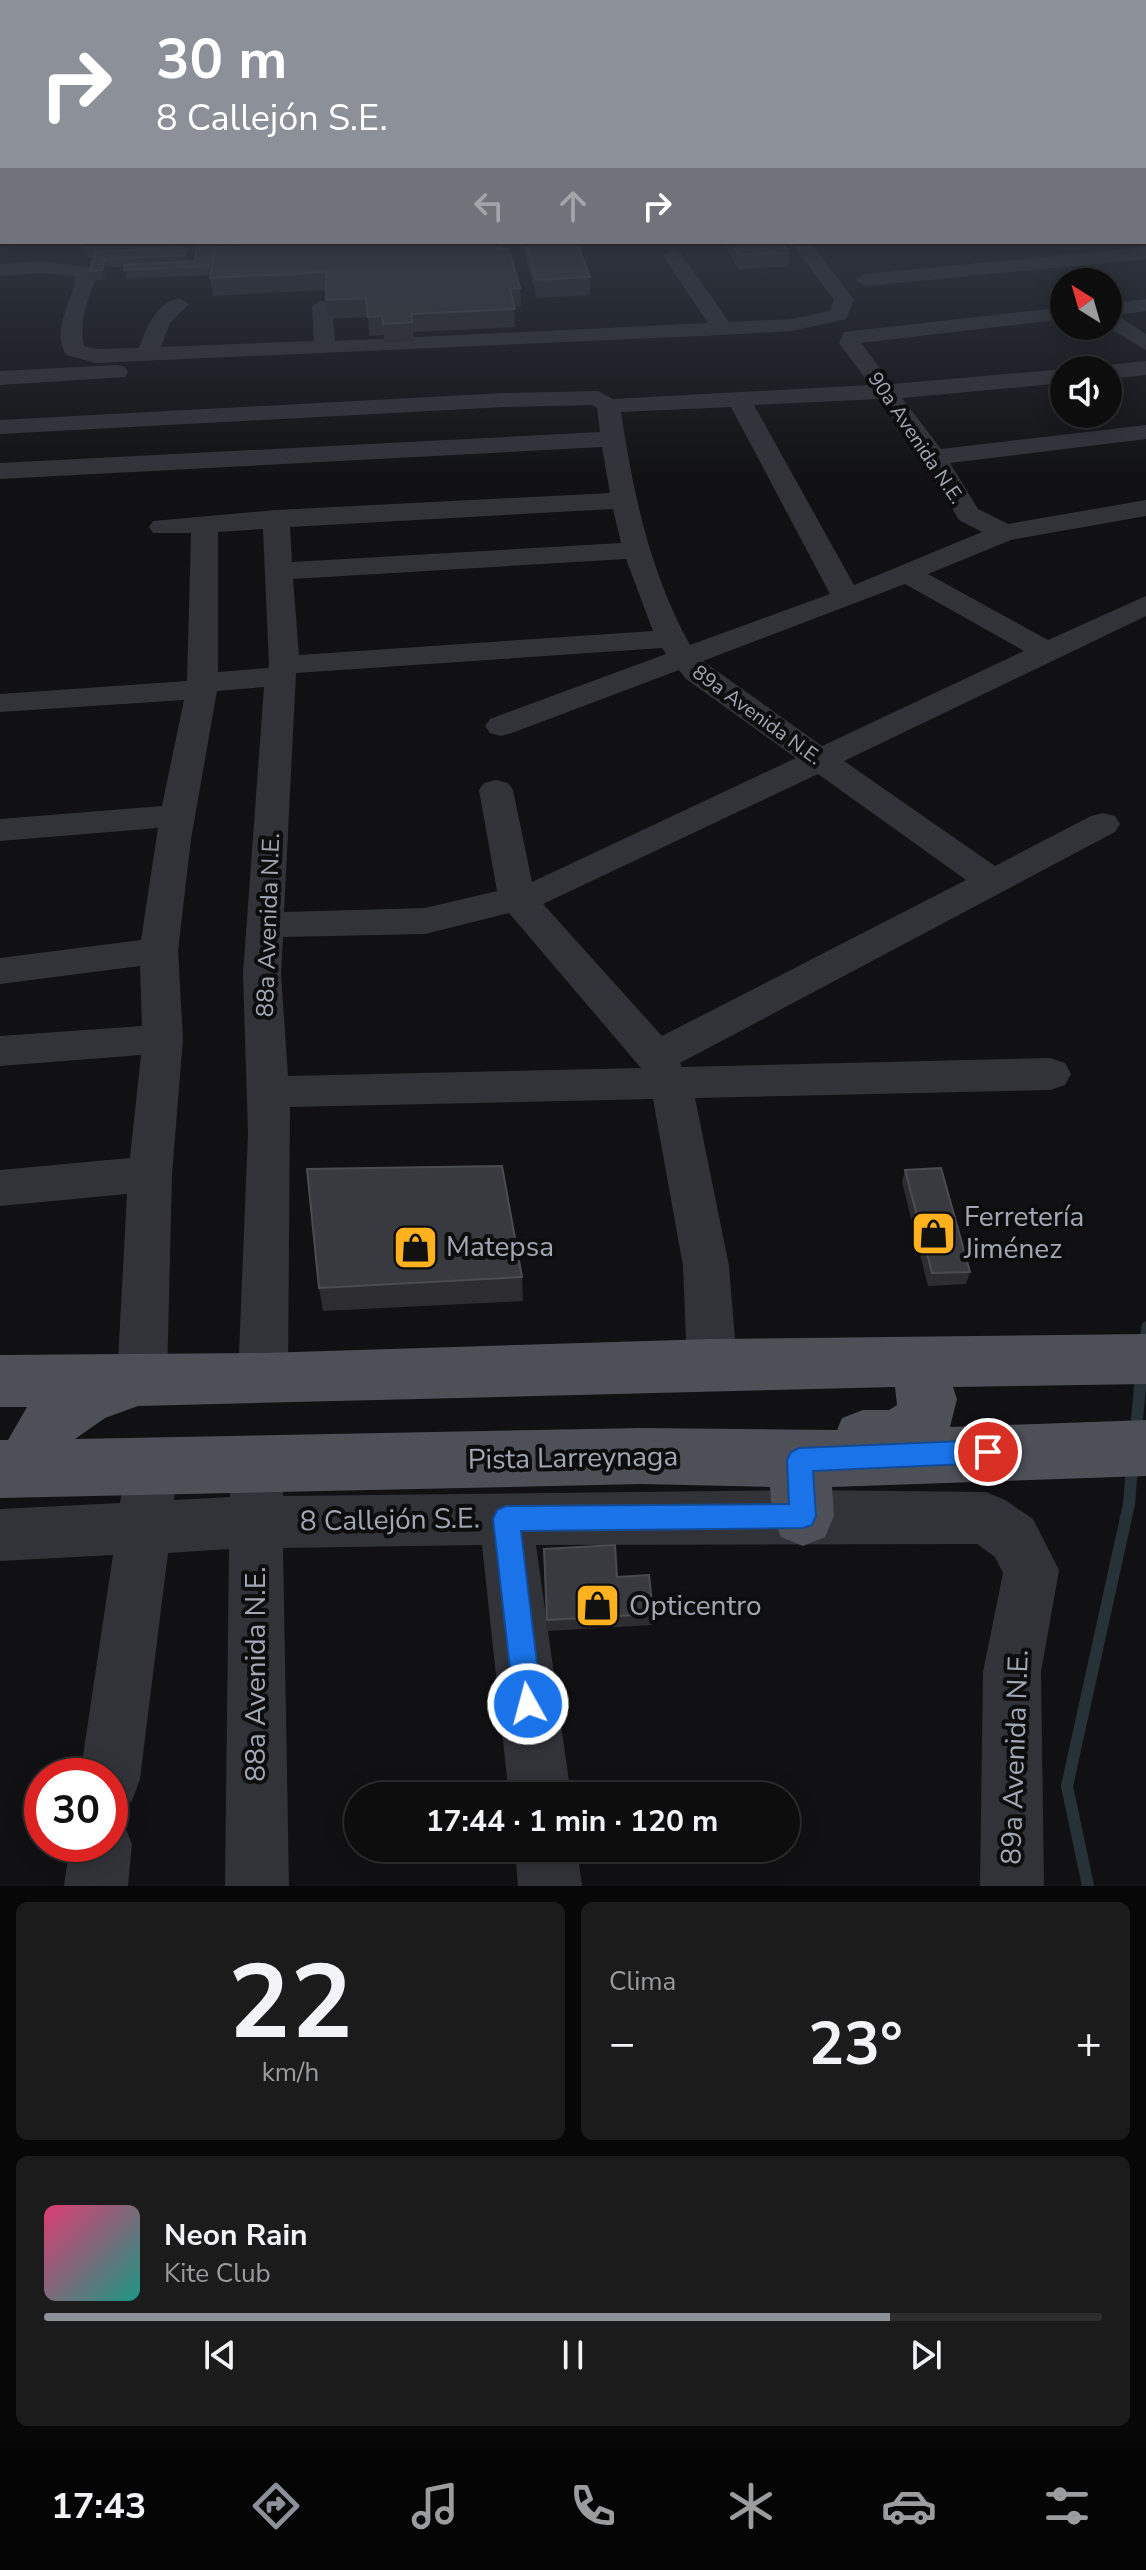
<!DOCTYPE html>
<html lang="es">
<head>
<meta charset="utf-8">
<style>
  body { margin:0; font-family:"Nunito Sans",sans-serif; background:#1b1b1c; color:#f1f3f6; height:100vh; display:flex; flex-direction:column; font-size:30px; white-space:nowrap }
  * { box-sizing:border-box; margin:0 }
  p { font-size:26px; color:#9a9c9e }
  .icon { flex:none; width:44px; height:44px; fill:none; stroke:currentColor; stroke-width:2; stroke-linecap:round; stroke-linejoin:round }
  .map { position:relative; height:1886px; overflow:hidden }
  .panel { display:flex; flex-direction:column; gap:16px; padding:16px; background:#070708; flex:1 }
  .panel>* { flex:none }
  .top-card { position:absolute; left:0px; top:0px; width:1146px; height:244px; box-shadow:0 4px 20px #0003,0 0 0 2px #2d2d2e; background:#8c9099; color:#fff; overflow:hidden }
  .needle { width:52px; rotate:323deg }
  .buttons { position:absolute; left:1050px; top:268px; display:grid; gap:16px }
  .buttons a { display:grid; place-items:center; width:72px; height:72px; border-radius:50%; background:#0d0d0e; box-shadow:0 4px 20px #0003,0 0 0 2px #2d2d2e; font-size:40px }
  .speed { position:absolute; left:24px; top:1758px; display:flex; gap:16px; font-size:40px; font-weight:700; text-align:center }
  .speed>* { display:grid; place-content:center; width:104px; height:104px; border-radius:50%; background:#0d0d0e; box-shadow:0 4px 20px #0003,0 0 0 2px #2d2d2e; line-height:1 }
  .speed .limit { border:12px solid #d22; background:#fff; color:#111 }
  .pin { position:absolute; display:grid; place-items:center; width:68px; height:68px; color:#fff; margin:-34px; border:4px solid #fff; border-radius:50%; box-shadow:0 2px 8px #0007 }
  .me { position:absolute; width:88px; margin:-44px; rotate:353deg; stroke-linejoin:round; filter:drop-shadow(0 0 6px #0008) }
  .turn { display:flex; align-items:center; gap:28px; height:168px; padding:0 24px; font-size:36px }
  .turn .icon { width:104px; height:104px; stroke-width:2.5 }
  .turn b { display:block; font-size:56px; line-height:68px }
  .lanes { display:flex; align-items:center; height:76px; padding:0 24px; background:#0003; justify-content:center; gap:40px; direction:ltr }
  .lanes .off { opacity:.35 }
  .big { font-size:60px; font-weight:700; line-height:1.1 }
  .panel .card { flex:1; display:flex; flex-direction:column; justify-content:center; gap:12px; min-width:0; padding:0 28px; border-radius:12px; background:#1b1b1c }
  .panel .dial { align-items:center; gap:0 }
  .dial b { font-size:104px; line-height:1 }
  .song { display:flex; align-items:center; gap:24px }
  .cover { width:96px; height:96px; border-radius:12px; background:linear-gradient(135deg,hsl(340 70% 55%),hsl(170 70% 35%)) }
  .played { height:8px; border-radius:4px; background:linear-gradient(90deg,#8c9099 80%,#2d2d2e 80%) }
  .keys { display:flex; justify-content:space-around; direction:ltr }
  .heat { display:flex; justify-content:space-between; align-items:center; font-size:44px; direction:ltr }
  .panel .tiles { flex:1; display:grid; gap:16px; grid-template-columns:1fr 1fr }
  .card:last-child { grid-column:span 2 }
  .trip { position:absolute; left:344px; top:1782px; width:456px; height:80px; border-radius:40px; background:#0d0d0e; box-shadow:0 4px 20px #0003,0 0 0 2px #2d2d2e; font-weight:700; line-height:80px; text-align:center }
  .tabs { display:flex; height:128px; justify-content:space-around; align-items:center; background:#050506; color:#9a9c9e }
  .tabs .icon { width:56px; height:56px }
  .tabs .on { color:#8c9099 }
  .tabs b { font-size:36px; color:#f1f3f6 }
  .map>svg:first-child { display:block }
</style>
</head>
<body>
<div class="map">
<svg width="1146" height="1886" viewBox="0 0 1146 1886">
  <rect width="100%" height="100%" fill="#111113"/>
  <g fill="none" stroke-linecap="round" stroke-linejoin="round">
    <path stroke="#273138" stroke-width="9" d="M 1144,1343 L 1146,1326"/>
    <path stroke="#273138" stroke-width="12" d="M 1136,1430 L 1141,1376
      M 1088,1886 L 1067,1786 L 1129,1504 L 1132,1468"/>
    <path fill="#323339" fill-rule="evenodd" d="M 791,242 L 810,242 L 851,296 L 854,300 L 846,319 L 792,331 L 723,335 L 96,363 L 66,355 C 50,327 74,302 75,276 L 41,273 L 0,276 L 0,264 L 41,261 L 89,267 L 96,279 C 87,301 79,322 84,346 L 97,349 L 139,348 C 147,327 155,304 179,298 L 189,304 L 170,323 L 161,347 L 314,341 L 312,306 L 322,300 L 332,306 L 335,341 L 708,323 L 663,256 L 673,250 L 680,252 L 729,322 L 792,319 L 830,311 L 834,300 Z
      M 1146,247 L 1146,259 L 865,286 L 855,280 L 865,274 Z
      M 1146,299 L 1146,311 L 1117,315 L 1146,334 L 1146,350 L 1106,326 L 1108,304 Z
      M 1064,307 L 1064,319 L 861,343 L 892,384 L 1064,369 L 1067,370 L 1064,370 L 1064,383 L 902,398 L 941,449 L 1146,425 L 1146,439 L 950,463 L 978,509 L 1008,524 L 1146,500 L 1146,516 L 1011,540 L 928,574 L 1048,640 L 1146,596 L 1146,616 L 844,761 L 995,866 L 1091,816 L 1103,813 L 1115,816 L 1120,824 L 1115,832 L 680,1063 L 682,1067 L 1050,1058 L 1065,1063 L 1071,1074 L 1065,1085 L 1050,1090 L 695,1098 L 729,1266 L 737,1364 L 730,1380 L 712,1386 L 694,1380 L 687,1364 L 683,1266 L 653,1099 L 290,1107 L 288,1379 L 281,1395 L 263,1401 L 245,1395 L 238,1379 L 248,1133 L 243,974 L 264,687 L 217,691 L 191,839 L 178,951 L 183,1039 L 172,1174 L 167,1380 L 160,1396 L 142,1402 L 124,1396 L 117,1380 L 127,1194 L 0,1206 L 0,1170 L 130,1158 L 141,1055 L 0,1066 L 0,1036 L 142,1026 L 140,966 L 0,984 L 0,958 L 141,940 L 158,828 L 0,841 L 0,819 L 162,806 L 184,700 L 0,712 L 0,694 L 187,681 L 191,533 L 153,533 L 149,527 L 153,521 L 276,510 L 610,493 L 602,447 L 0,479 L 0,463 L 600,432 L 597,408 L 592,405 L 504,407 L 0,434 L 0,420 L 504,393 L 598,391 L 613,399 L 870,385 L 839,343 L 844,332 ZM 879,399 L 922,458 L 959,520 L 982,532 L 854,585 L 754,405 ZM 731,407 L 830,594 L 690,645 C 650,573 633,493 621,412 ZM 613,509 L 621,543 L 292,562 L 290,527 ZM 263,529 L 269,665 L 268,668 L 218,672 L 218,532 ZM 626,559 L 653,631 L 299,655 L 293,579 ZM 905,584 L 1024,651 L 822,746 L 703,661 ZM 662,648 L 666,654 L 490,719 L 485,726 L 490,733 L 501,736 L 512,733 L 679,670 L 686,679 L 796,758 L 532,882 L 513,790 L 508,783 L 496,780 L 484,783 L 479,790 L 497,891 L 425,908 L 284,912 L 296,673 ZM 818,774 L 966,880 L 662,1036 L 543,904 ZM 509,913 L 641,1068 L 288,1076 L 281,974 L 283,937 L 425,934 Z
      M 1146,361 L 1146,375 L 1108,379 L 1108,370 L 1098,370 L 1108,365 Z
      M 117,365 L 125,367 L 128,372 L 125,377 L 0,385 L 0,371 Z
      M 256,1439 L 274,1446 L 282,1463 L 283,1496 L 803,1490 L 986,1492 L 1005,1500 L 1033,1519 L 1059,1570 L 1041,1672 L 1044,1886 L 980,1886 L 983,1672 L 1003,1573 L 995,1557 L 977,1544 L 536,1545 L 571,1796 L 509,1796 L 482,1545 L 283,1548 L 289,1886 L 225,1886 L 229,1549 L 168,1553 L 140,1779 L 132,1801 L 110,1809 L 110,1776 L 80,1776 L 113,1555 L 0,1561 L 0,1509 L 120,1503 L 126,1465 L 134,1448 L 152,1440 L 170,1448 L 178,1465 L 174,1500 L 230,1497 L 230,1463 L 238,1446 Z
      M 110,1816 L 123,1822 L 132,1844 L 128,1886 L 64,1886 L 70,1844 L 110,1844 Z
      M 515,1848 L 577,1848 L 582,1886 L 518,1886 Z"/>
    <path fill="#4e5058" fill-rule="evenodd" d="M 1146,1334 L 1146,1384 L 953,1387 L 957,1399 L 950,1427 L 1146,1420 L 1146,1476 L 832,1487 L 834,1516 L 825,1537 L 803,1546 L 781,1537 L 772,1516 L 770,1487 L 642,1484 L 0,1498 L 0,1440 L 8,1440 L 27,1407 L 0,1407 L 0,1355 L 263,1353 L 712,1339 ZM 895,1387 L 897,1405 L 889,1410 L 863,1410 L 842,1418 L 837,1430 L 642,1428 L 75,1439 L 105,1418 L 138,1406 Z"/>
  </g>
  <path fill="#2d2d31" fill-rule="evenodd" d="M 82,242 L 208,242 L 207,247 L 265,244 L 265,243 L 216,245 L 215,242 L 340,242 L 340,244 L 501,249 L 520,288 L 521,306 L 514,307 L 515,327 L 413,332 L 414,341 L 385,343 L 384,335 L 369,336 L 368,317 L 328,319 L 326,290 L 213,296 L 210,278 L 212,266 L 210,275 L 126,279 L 125,267 L 107,268 L 104,280 L 92,280 L 90,271 L 94,257 L 85,257 ZM 196,252 L 195,261 L 187,262 L 187,253 Z
    M 521,242 L 577,242 L 590,277 L 590,295 L 537,298 Z
    M 723,242 L 782,242 L 789,253 L 788,267 L 738,269 Z
    M 905,1170 L 970,1272 L 966,1284 L 928,1286 L 902,1182 Z
    M 522,1277 L 523,1301 L 323,1311 L 319,1288 Z
    M 544,1549 L 617,1577 L 653,1614 L 652,1625 L 547,1631 Z"/>
  <path fill="#1c1c1f" d="M 105,259 L 107,268 L 104,280 L 102,270 Z"/>
  <path fill="#393a3f" stroke="#4a4c52" stroke-width="2" d="M 265,242 L 339,242 L 339,244 L 379,242 L 499,242 L 501,249 L 509,249 L 520,288 L 510,289 L 515,309 L 411,314 L 412,322 L 383,324 L 382,316 L 368,317 L 366,298 L 326,300 L 326,272 L 210,278 L 215,247 L 265,244 Z
    M 525,242 L 577,242 L 590,277 L 536,280 Z
    M 732,242 L 782,242 L 789,253 L 739,255 Z
    M 217,246 L 215,247 L 214,257 L 210,257 L 209,266 L 124,270 L 125,265 L 195,261 L 197,247 Z
    M 186,247 L 185,255 L 105,259 L 102,270 L 90,271 L 95,252 Z
    M 502,1166 L 522,1277 L 319,1288 L 307,1169 Z
    M 941,1168 L 970,1272 L 932,1273 L 905,1170 Z
    M 615,1545 L 617,1577 L 649,1575 L 653,1614 L 547,1620 L 544,1549 Z"/>
  <linearGradient id="sky" x2="0" y2="1"><stop stop-color="#09090a"/><stop offset="0.45" stop-color="#323844"/><stop offset="1" stop-color="#323844" stop-opacity="0"/></linearGradient>
  <rect width="1146" height="483" fill="url(#sky)"/>
  <path fill="#1a73e8" stroke="#114b97" stroke-width="2" d="M 988,1440 L 997,1443 L 1001,1452 L 997,1460 L 988,1463 L 813,1471 L 816,1516 L 812,1525 L 803,1528 L 521,1531 L 542,1704 L 538,1714 L 528,1718 L 518,1714 L 514,1704 L 493,1519 L 497,1510 L 506,1506 L 789,1504 L 787,1460 L 791,1452 L 799,1448 Z"/>
  <defs>
    <symbol id="shop-square" viewBox="-11 -11 22 22"><rect x="-9" y="-9" width="18" height="18" rx="4" fill="#ffb11e" stroke="#0d0d0e"/><path d="M-5-2.5h2.3a2.7 3.5 0 0 1 5.4 0H5L5.5 6h-11ZM-1.5-2.5h3a1.5 2.3 0 0 0-3 0Z" fill="#111"/></symbol>
  </defs>
  <g fill-rule="evenodd">
    <use href="#shop-square" x="908" y="1208" width="51" height="51"/>
    <use href="#shop-square" x="390" y="1222" width="51" height="51"/>
    <use href="#shop-square" x="572" y="1580" width="51" height="51"/>
  </g>
  <g text-anchor="middle" dominant-baseline="central" stroke-width="8" stroke-linejoin="round" paint-order="stroke">
    <g font-size="20" fill="#a1a8b5" stroke="#0d0d0e">
      <text transform="translate(916 438) rotate(56)">90a Avenida N.E.</text>
      <text transform="translate(757 715) rotate(36)">89a Avenida N.E.</text>
    </g>
    <g font-size="24" fill="#a1a8b5" stroke="#0d0d0e">
      <text transform="translate(268 925) rotate(-88)">88a Avenida N.E.</text>
    </g>
    <g font-size="28" fill="#a1a8b5" stroke="#0d0d0e" text-anchor="start">
      <text x="964" y="1217">Ferretería<tspan x="964" dy="32">Jiménez</tspan></text>
      <text x="446" y="1247">Matepsa</text>
      <text x="629" y="1606">Opticentro</text>
    </g>
    <g font-size="28" fill="#a1a8b5" stroke="#0d0d0e">
      <text transform="translate(573 1458) rotate(-1)">Pista Larreynaga</text>
      <text transform="translate(390 1520) rotate(-1)">8 Callejón S.E.</text>
      <text transform="translate(256 1674) rotate(-90)">88a Avenida N.E.</text>
      <text transform="translate(1015 1757) rotate(-88)">89a Avenida N.E.</text>
    </g>
  </g>
</svg>
<div class="buttons">
<a><svg class="needle" viewBox="-14 -14 28 28"><path d="M0-13l5 13h-10z" fill="#e53935"/><path d="M0 13l5-13h-10z" fill="#9a9c9e"/></svg></a>
<a><svg class="icon" aria-label="sound" viewBox="0 0 24 24"><path d="M4 9h4l5-4v14l-5-4H4zM17 9q2 3 0 6"/></svg></a>
</div>
<div class="speed"><div class="limit">30</div></div>
<div class="pin" style="left:988px;top:1452px;background:#d93025"><svg class="icon" aria-label="arrive" viewBox="0 0 24 24"><path d="M6 21V4h12l-3 4 3 4H6"/></svg></div>
<svg class="me" style="left:528px;top:1704px" viewBox="-20 -20 40 40"><circle r="17" fill="#1a73e8" stroke="#fff" stroke-width="3"/><path d="M0-11L8 9 0 5-8 9z" fill="#fff"/></svg>
<div class="trip">17:44 · 1 min · 120 m</div>
<div class="top-card">
<div class="turn"><svg class="icon" aria-label="right" viewBox="0 0 24 24"><path d="M7 20v-9h11M14 6l5 5-5 5"/></svg><div><b>30 m</b>8 Callejón S.E.</div></div>
<div class="lanes"><svg class="icon off" aria-label="left" viewBox="0 0 24 24"><path d="M17 20v-9H6M10 6l-5 5 5 5"/></svg><svg class="icon off" aria-label="ahead" viewBox="0 0 24 24"><path d="M12 20V5M6 11l6-6 6 6"/></svg><svg class="icon" aria-label="right" viewBox="0 0 24 24"><path d="M7 20v-9h11M14 6l5 5-5 5"/></svg></div>
</div>
</div>
<section class="panel">
<div class="tiles">
<div class="card dial"><b>22</b><p>km/h</p></div>
<div class="card"><p>Clima</p>
<div class="heat"><a>−</a><b class="big">23°</b><a>+</a></div>
</div>
<div class="card">
<div class="song"><i class="cover"></i><div><b>Neon Rain</b><p>Kite Club</p></div></div>
<div class="played"></div>
<div class="keys"><svg class="icon" aria-label="previous" viewBox="0 0 24 24"><path d="M18 5L8 12l10 7zM5 5v14"/></svg><svg class="icon" aria-label="pause" viewBox="0 0 24 24"><path d="M8 5v14M16 5v14"/></svg><svg class="icon" aria-label="next" viewBox="0 0 24 24"><path d="M6 5l10 7-10 7zM19 5v14"/></svg></div>
</div>
</div>
</section>
<nav class="tabs">
<b>17:43</b>
<svg class="icon on" aria-label="directions" viewBox="0 0 24 24"><path d="M12 3l9 9-9 9-9-9zM9 14v-3h6M13 9l2 2-2 2"/></svg>
<svg class="icon" aria-label="music" viewBox="0 0 24 24"><path d="M9 18V5l10-2v13"/><circle cx="6" cy="18" r="3"/><circle cx="16" cy="16" r="3"/></svg>
<svg class="icon" aria-label="phone" viewBox="0 0 24 24"><path d="M5 4h4l2 5-3 2q2 4 5 5l2-3 5 2v4C11 20 4 13 5 4z"/></svg>
<svg class="icon" aria-label="climate" viewBox="0 0 24 24"><path d="M12 3v18M4 7l16 10M4 17L20 7"/></svg>
<svg class="icon" aria-label="car" viewBox="0 0 24 24"><path d="M5 17H2v-5l4-1 3-4h7l3 4 3 1v5h-3M9 17h6M6 11h13"/><circle cx="7" cy="17" r="2"/><circle cx="17" cy="17" r="2"/></svg>
<svg class="icon" aria-label="filters" viewBox="0 0 24 24"><path d="M4 7h16M4 17h16"/><circle cx="9" cy="7" r="2"/><circle cx="15" cy="17" r="2"/></svg>
</nav>
</body>
</html>
